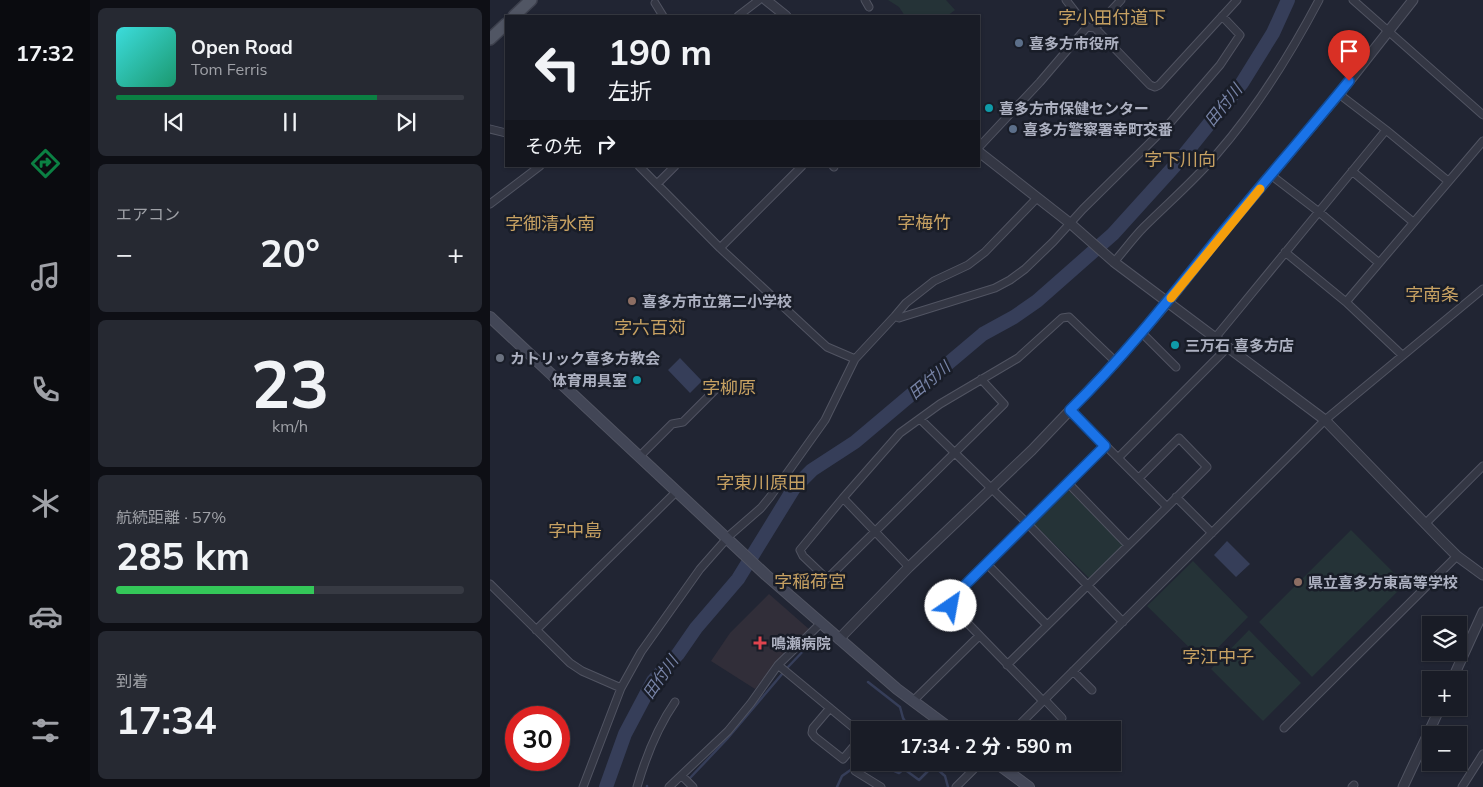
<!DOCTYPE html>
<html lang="ja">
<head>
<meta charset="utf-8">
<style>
  body { margin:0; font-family:Mulish,"Noto Sans JP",sans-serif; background:#262932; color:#f1f3f6; height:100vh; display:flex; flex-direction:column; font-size:19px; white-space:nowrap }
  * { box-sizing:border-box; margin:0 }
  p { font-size:16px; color:#9fa1a7 }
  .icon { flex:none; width:28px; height:28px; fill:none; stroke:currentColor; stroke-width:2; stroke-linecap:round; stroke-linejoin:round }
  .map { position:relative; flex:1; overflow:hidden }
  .panel { display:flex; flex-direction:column; gap:8px; padding:8px; background:#0e0f15; width:400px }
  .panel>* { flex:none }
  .guide { position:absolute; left:15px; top:15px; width:475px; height:152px; border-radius:0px; box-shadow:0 1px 4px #0004,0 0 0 1px #373a43; background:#191c26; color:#f1f3f6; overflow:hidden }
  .controls { position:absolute; left:932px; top:616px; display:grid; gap:10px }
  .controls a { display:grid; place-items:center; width:45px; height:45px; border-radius:0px; background:#191c26; box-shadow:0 1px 4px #0004,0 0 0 1px #373a43; font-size:25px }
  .speed { position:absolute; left:15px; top:706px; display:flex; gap:10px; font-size:25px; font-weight:700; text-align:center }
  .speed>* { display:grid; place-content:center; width:65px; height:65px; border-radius:50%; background:#191c26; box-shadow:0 1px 4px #0004,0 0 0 1px #373a43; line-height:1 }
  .speed .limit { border:8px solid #d22; background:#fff; color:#111 }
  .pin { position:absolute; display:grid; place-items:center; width:42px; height:42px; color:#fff; margin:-51px -21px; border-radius:50% 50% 50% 0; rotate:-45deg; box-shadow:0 0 5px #0007 }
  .pin .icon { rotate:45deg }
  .me { position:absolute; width:55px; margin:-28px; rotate:33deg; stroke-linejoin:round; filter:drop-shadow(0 0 4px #0008) }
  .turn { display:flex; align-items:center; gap:18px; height:105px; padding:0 20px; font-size:22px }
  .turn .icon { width:65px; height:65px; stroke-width:2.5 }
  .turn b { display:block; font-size:35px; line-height:42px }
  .then { display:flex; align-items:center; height:48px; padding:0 20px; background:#0003; gap:10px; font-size:19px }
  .big { font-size:38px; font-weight:700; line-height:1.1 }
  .panel .tile { flex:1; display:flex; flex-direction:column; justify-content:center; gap:8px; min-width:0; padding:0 18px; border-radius:8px; background:#262932 }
  .panel .dial { align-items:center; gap:0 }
  .dial b { font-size:65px; line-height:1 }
  .song { display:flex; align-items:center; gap:15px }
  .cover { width:60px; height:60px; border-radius:8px; background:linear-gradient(135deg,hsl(180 70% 55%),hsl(160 70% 35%)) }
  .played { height:5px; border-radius:2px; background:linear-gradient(90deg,#0b8043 75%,#373a43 75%) }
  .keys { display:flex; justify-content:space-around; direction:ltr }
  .heat { display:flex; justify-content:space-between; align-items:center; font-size:28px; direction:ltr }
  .charge { height:8px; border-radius:4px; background:linear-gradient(90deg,#34c759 57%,#373a43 0) }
  .trip { position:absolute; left:361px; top:721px; width:270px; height:50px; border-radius:0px; background:#191c26; box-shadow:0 1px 4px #0004,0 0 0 1px #373a43; font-weight:700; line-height:50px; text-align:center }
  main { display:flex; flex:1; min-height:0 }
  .menu { display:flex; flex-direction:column; width:90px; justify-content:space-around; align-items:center; background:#0a0b0f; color:#9fa1a7 }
  .menu .icon { width:35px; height:35px }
  .menu .on { color:#0b8043 }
  .menu b { font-size:22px; color:#f1f3f6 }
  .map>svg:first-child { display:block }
</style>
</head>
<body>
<main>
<nav class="menu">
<b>17:32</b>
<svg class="icon on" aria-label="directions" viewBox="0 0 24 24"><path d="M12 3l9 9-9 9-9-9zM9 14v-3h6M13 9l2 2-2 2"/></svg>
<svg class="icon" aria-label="music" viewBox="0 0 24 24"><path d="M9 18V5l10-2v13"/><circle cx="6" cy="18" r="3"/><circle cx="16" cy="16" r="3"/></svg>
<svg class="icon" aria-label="phone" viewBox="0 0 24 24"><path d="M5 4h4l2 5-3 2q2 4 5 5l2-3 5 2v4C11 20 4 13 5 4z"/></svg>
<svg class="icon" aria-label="climate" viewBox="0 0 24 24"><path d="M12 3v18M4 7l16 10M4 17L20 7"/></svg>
<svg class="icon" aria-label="car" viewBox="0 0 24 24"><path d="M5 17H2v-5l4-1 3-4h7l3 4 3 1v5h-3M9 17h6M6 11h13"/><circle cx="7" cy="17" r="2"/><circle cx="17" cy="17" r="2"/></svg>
<svg class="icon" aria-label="filters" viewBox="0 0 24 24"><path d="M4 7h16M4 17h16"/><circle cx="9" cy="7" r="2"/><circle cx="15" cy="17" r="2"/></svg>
</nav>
<section class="panel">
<div class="tile">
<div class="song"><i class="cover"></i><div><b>Open Road</b><p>Tom Ferris</p></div></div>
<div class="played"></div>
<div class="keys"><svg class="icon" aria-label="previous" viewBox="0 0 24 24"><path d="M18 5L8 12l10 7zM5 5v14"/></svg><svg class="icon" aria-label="pause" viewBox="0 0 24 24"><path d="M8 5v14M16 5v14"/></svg><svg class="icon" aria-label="next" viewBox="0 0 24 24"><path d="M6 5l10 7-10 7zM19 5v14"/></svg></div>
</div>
<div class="tile"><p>エアコン</p>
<div class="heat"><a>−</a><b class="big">20°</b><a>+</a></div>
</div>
<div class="tile dial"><b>23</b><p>km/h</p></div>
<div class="tile"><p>航続距離 · 57%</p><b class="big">285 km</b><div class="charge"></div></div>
<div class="tile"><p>到着</p><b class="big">17:34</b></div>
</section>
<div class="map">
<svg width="993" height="787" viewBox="0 0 993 787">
  <rect width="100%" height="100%" fill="#212533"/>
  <path fill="#312e39" d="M 279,594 L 320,630 L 296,653 L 265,689 L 221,661 L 240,633 Z"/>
  <path fill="#253337" d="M 398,0 L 456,0 L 465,10 L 457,16 L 415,16 L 409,7 Z
    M 578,490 L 634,545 L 600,579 L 544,524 Z
    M 861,530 L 915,584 L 822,677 L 769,622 Z
    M 703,561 L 758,617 L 714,662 L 657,606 Z
    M 759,630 L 811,683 L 773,721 L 721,669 Z"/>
  <path fill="#363e59" d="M 190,358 L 212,381 L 200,393 L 178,370 Z
    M 737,541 L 760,564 L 746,577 L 724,555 Z"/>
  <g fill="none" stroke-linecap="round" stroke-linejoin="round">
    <path stroke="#363e59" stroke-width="2.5" d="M 378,682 L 410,707 L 413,718 L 420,730
      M 394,762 L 400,769 L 409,773 L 414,769 L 429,780 L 443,766
      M 439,762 L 455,776 L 458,787
      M 199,779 L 237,739 L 298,667 L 317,647
      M 157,786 L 157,787
      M 347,787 L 352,776 L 372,762"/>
    <path stroke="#363e59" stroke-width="14" d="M 116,787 L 135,734 L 163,681 L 188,654 L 206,628 L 248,579 L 304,488 L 322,470 L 365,442 L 493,334 L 524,317 L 547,301 L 623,234 L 690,160 L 752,83 L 783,33 L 798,0"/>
    <defs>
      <path id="minor" d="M 375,0 L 379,7
        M 576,0 L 597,27 L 605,28 L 660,85 L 665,87 L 669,85 L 747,0
        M 863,0 L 993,115
        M 165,3 L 173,16
        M 248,16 L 269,0
        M 605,28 L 631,0
        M 849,94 L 896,130 L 958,181
        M 0,129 L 16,133
        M 489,147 L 550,82 L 597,27
        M 149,166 L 230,248 L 326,337 L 337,347 L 365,359
        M 343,166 L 344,167
        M 862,171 L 923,222
        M 781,175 L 829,212 L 889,263
        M 167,184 L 185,166
        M 0,204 L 50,166
        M 230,248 L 312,166
        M 795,252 L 856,302
        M 624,262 C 634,251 643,238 654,227 C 678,203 704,181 726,155 C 767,108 800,55 829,0
        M 405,316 L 416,303 L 444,281 L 478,265 L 495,252 L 547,198
        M 651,332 L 686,367
        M 725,338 L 896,130
        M 912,355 L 856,302 L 993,141
        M 430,419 L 538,524 L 633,622
        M 150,456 L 182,424 L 193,422 L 230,385
        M 628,458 L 737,348
        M 649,478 L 689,438 L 717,467 L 677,507
        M 579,484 L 638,545
        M 686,497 L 722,533
        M 353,498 L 310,550 L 313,556 L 337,579 L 514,404 L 491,379
        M 935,524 L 993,466
        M 497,564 L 557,625
        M 419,567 L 353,498 L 410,433 L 450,404 L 528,358 L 572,318 L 579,317 L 626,362
        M 0,584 L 80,663 L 92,671 L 131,688
        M 46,630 L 187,491
        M 288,665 L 370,733
        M 517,665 L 677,507 L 580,410
        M 583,671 L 602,690
        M 555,700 L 572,718
        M 423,701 L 489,636
        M 553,701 L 461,606 L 462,598 L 615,446
        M 340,708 L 323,728 L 322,733 L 325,737 L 353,759 L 370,739
        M 794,728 L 967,556
        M 524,730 L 835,420 L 993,289
        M 365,771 L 391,787
        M 192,776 L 203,787
        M 93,787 L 131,688 L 151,652 L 210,569 L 240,535 L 271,508 L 280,497 L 335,420 L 365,359 L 405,316 L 409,318 L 412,317 L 505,288 L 520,280 L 535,269 L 563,242 L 593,209 L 679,124 L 730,65 L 750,35 L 732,16
        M 147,787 C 156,756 167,728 185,702
        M 179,787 L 238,731 L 261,703 L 288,665 L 331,623
        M 466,787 L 491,762
        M 862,787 L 864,785
        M 972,787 L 993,754"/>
      <path id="tertiary" d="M 276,0 L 296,16
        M 489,152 L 581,224 L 624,262 L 835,420 L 952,541 L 967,556 L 993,575
        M 349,639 L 419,567 L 542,450 L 626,362 L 677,303 L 729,237 L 849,94 L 923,0
        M 962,680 L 993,612
        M 913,787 L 950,708"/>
      <path id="secondary" d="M 0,317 L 276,575 L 407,689 L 462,730
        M 505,762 L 539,787"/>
      <path id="primary" d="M 24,16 L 41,0
        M 0,39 L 16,24"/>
    </defs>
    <use href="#minor" stroke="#515462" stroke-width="9"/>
    <use href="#tertiary" stroke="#515462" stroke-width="11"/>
    <use href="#secondary" stroke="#515462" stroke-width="12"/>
    <use href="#primary" stroke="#3d404d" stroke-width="14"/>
    <use href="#minor" stroke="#343744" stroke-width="7"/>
    <use href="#tertiary" stroke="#343744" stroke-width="9"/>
    <use href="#secondary" stroke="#424656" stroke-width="10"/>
    <use href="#primary" stroke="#515664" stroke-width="11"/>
  </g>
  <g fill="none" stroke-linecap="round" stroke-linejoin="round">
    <defs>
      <path id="route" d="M 461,606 L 462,598 L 615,446 L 580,410 C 634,357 681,297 728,238 C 771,185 816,134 859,81"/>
    </defs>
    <use href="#route" stroke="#114b97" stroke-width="12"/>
    <use href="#route" stroke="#1a73e8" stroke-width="9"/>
    <path stroke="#f59e0b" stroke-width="9" d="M 681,298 L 770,189"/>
  </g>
  <g fill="#5c6f8a" stroke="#191d28" stroke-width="2">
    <circle cx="529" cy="43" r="5"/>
    <circle cx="523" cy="129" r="5"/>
  </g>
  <g fill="#0f9aa8" stroke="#191d28" stroke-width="2">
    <circle cx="499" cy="108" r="5"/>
    <circle cx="685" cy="345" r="5"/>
    <circle cx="147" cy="380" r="5"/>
  </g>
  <g fill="#8d6e63" stroke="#191d28" stroke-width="2">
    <circle cx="142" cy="301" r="5"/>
    <circle cx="808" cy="582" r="5"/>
  </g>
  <circle fill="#6b7280" stroke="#191d28" stroke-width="2" cx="10" cy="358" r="5"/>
  <path fill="#e0444e" stroke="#191d28" stroke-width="2" d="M267.5 635.5h5v5h5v5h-5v5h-5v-5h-5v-5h5z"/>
  <g text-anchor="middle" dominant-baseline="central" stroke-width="5" stroke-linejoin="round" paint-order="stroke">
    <g font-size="15" font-weight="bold" fill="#adb1c1" stroke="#191d28" text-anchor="start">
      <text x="539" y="43">喜多方市役所</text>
      <text x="509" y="108">喜多方市保健センター</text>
      <text x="533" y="129">喜多方警察署幸町交番</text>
      <text x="152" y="301">喜多方市立第二小学校</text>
      <text x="695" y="345">三万石 喜多方店</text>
      <text x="20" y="358">カトリック喜多方教会</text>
      <text x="137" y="380" text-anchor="end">体育用具室</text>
      <text x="818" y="582">県立喜多方東高等学校</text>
      <text x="281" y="643">鳴瀬病院</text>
    </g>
    <g font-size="16" font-style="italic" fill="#7884a7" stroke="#191d28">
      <text transform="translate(733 105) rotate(-51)">田付川</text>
      <text transform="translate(439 380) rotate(-40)">田付川</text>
      <text transform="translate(170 677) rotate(-55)">田付川</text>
    </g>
    <g font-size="18" fill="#c7a162" stroke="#191d28">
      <text x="622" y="17">字小田付道下</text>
      <text x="690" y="159">字下川向</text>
      <text x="434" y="222">字梅竹</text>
      <text x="60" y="223">字御清水南</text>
      <text x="942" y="294">字南条</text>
      <text x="160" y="327">字六百苅</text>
      <text x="239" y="387">字柳原</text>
      <text x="271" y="482">字東川原田</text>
      <text x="85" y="530">字中島</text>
      <text x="320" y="581">字稲荷宮</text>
      <text x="728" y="656">字江中子</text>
    </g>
  </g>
</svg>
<div class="controls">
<a><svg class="icon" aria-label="layers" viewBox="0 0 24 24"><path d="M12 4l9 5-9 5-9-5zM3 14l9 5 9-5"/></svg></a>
<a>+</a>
<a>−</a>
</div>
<div class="speed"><div class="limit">30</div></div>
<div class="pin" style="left:859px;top:81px;background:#d93025"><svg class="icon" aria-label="arrive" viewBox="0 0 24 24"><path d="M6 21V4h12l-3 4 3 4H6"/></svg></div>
<svg class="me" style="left:461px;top:606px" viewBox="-20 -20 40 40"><circle r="19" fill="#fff"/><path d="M0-13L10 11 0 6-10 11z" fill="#1a73e8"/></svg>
<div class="trip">17:34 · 2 分 · 590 m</div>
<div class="guide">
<div class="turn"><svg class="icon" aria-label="left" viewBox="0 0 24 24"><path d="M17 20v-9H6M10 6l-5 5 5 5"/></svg><div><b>190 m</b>左折</div></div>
<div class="then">その先<svg class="icon" aria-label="right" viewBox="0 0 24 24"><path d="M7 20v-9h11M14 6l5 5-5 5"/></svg></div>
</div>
</div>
</main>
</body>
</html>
